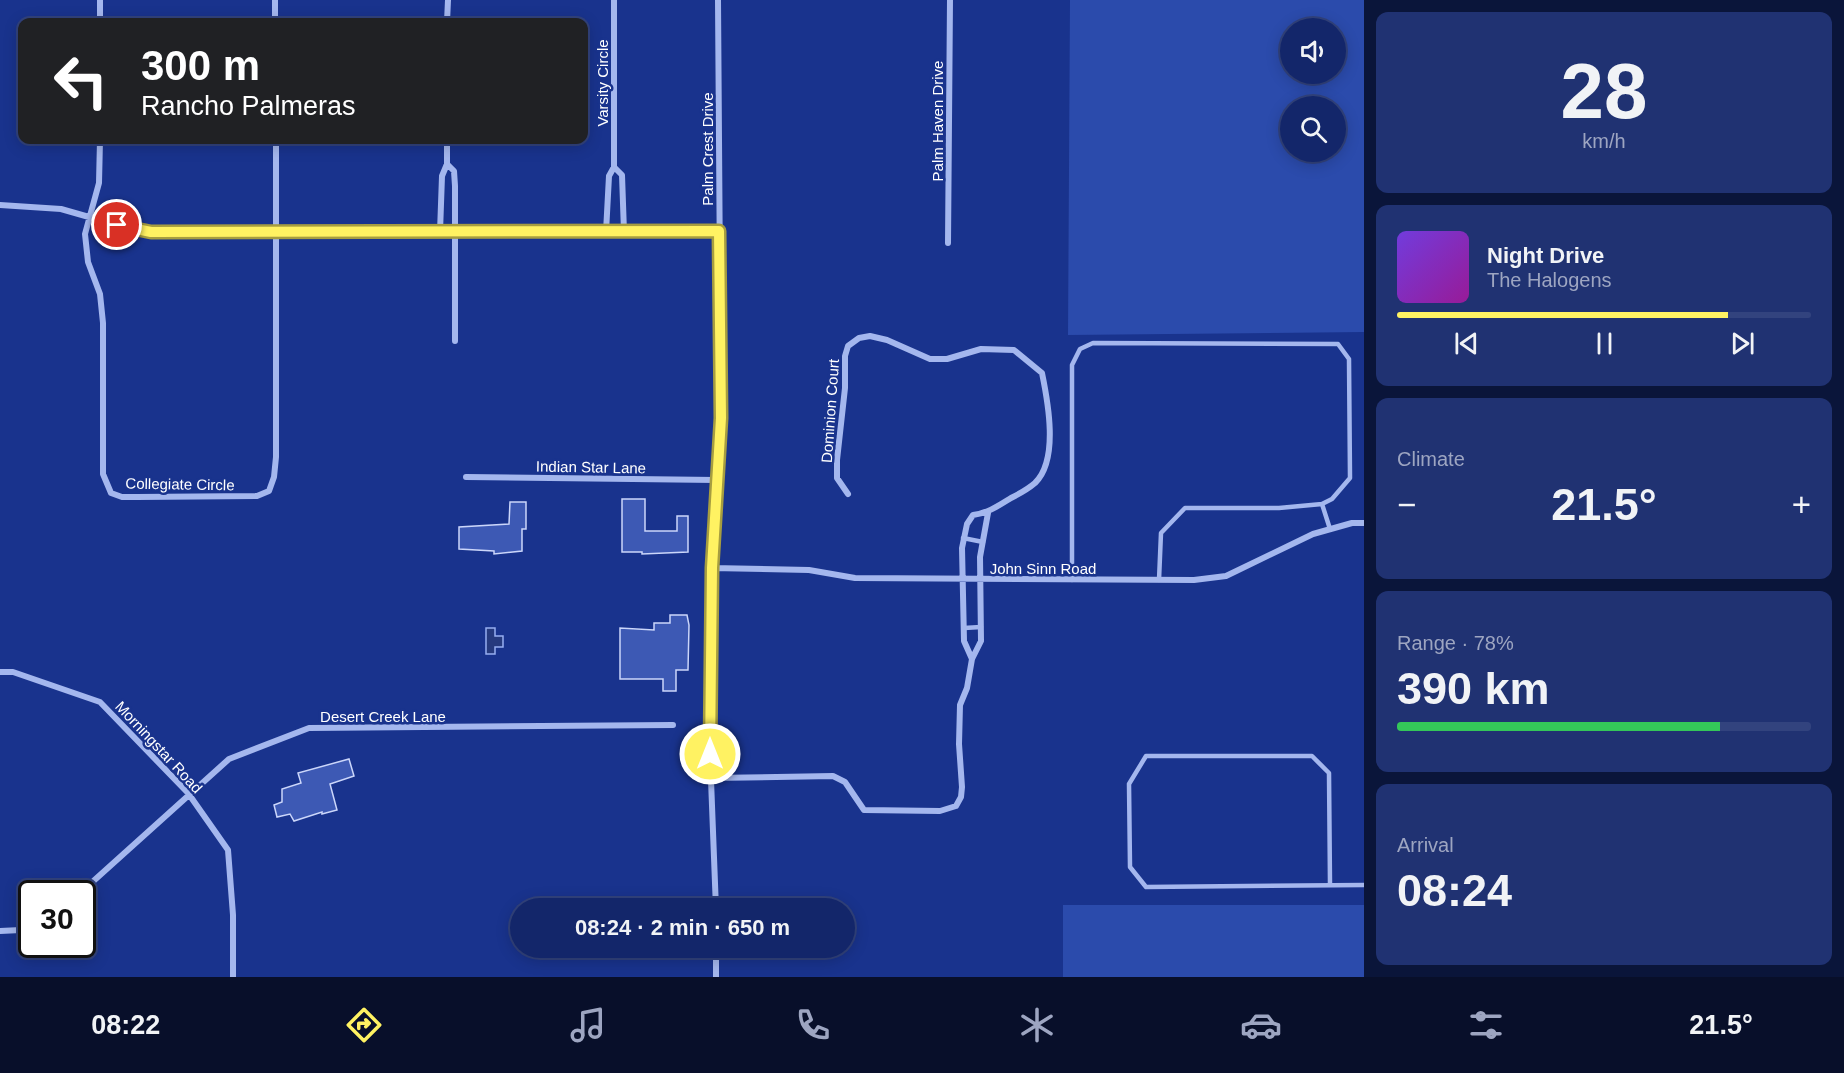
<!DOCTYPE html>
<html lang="en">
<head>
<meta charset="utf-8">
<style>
  body { margin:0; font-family:Arial,sans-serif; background:#203272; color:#f1f3f6; height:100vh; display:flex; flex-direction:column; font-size:22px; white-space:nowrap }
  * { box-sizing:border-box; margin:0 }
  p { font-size:20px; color:#9da5c1 }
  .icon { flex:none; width:33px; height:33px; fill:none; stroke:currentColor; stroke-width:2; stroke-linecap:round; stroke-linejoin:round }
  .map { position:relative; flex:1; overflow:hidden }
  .side { display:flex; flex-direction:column; gap:12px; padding:12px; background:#0a153a; width:480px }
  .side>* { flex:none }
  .top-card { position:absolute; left:18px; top:18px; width:570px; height:126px; border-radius:12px; box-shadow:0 3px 15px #0003,0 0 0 2px #32437e; background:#202124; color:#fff; overflow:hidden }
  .controls { position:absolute; left:1280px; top:18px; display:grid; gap:12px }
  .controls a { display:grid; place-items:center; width:66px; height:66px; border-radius:50%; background:#13266a; box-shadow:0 3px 15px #0003,0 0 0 2px #32437e; font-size:30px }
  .speed { position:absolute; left:18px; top:880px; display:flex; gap:12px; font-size:30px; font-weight:700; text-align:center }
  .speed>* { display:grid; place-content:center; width:78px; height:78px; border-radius:50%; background:#13266a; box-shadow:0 3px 15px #0003,0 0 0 2px #32437e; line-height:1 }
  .speed .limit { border:3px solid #111; border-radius:9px; background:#fff; color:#111 }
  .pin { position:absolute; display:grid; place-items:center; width:51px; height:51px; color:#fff; margin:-26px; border:3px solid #fff; border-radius:50%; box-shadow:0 2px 6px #0007 }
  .me { position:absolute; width:66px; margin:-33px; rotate:0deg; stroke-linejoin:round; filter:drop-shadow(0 0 4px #0008) }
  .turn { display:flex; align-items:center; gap:21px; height:126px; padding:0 24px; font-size:27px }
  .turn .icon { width:78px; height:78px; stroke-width:2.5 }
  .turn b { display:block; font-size:42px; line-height:51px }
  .big { font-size:45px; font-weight:600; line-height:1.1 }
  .side .card { flex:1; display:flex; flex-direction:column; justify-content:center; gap:9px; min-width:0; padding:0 21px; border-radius:12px; background:#203272 }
  .side .dial { align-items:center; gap:0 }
  .dial b { font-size:78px; line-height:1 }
  .song { display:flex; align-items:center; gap:18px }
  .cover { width:72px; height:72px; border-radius:9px; background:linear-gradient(135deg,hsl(260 70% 55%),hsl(300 70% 35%)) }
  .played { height:6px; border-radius:3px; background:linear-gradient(90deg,#fff262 80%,#32437e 80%) }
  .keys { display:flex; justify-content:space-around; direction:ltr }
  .heat { display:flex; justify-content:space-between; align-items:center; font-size:33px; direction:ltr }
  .charge { height:9px; border-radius:4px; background:linear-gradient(90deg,#34c759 78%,#32437e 0) }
  .trip { position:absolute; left:510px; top:898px; width:345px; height:60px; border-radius:30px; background:#13266a; box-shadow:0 3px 15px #0003,0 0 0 2px #32437e; font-weight:600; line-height:60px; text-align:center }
  .menu { display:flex; height:96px; justify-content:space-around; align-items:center; background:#080f2a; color:#9da5c1 }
  .menu .icon { width:42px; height:42px }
  .menu .current { color:#fff262 }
  .menu b { font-size:27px; color:#f1f3f6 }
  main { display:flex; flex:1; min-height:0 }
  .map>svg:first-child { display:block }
</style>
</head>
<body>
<main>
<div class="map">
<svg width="1364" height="977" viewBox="0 0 1364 977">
  <rect width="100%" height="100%" fill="#19338d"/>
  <path fill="#2b4bac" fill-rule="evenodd" d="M 1070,0 L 1364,0 L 1364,332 L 1068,335 ZM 1290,28 L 1335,28 L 1335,74 L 1290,74 ZM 1290,106 L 1335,106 L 1335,152 L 1290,152 Z
    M 1063,905 L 1364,905 L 1364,977 L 1063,977 Z"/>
  <path fill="#263a7e" stroke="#97aef1" stroke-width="1.5" d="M 486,628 L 495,628 L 495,636 L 503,636 L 503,647 L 495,647 L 495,654 L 486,654 Z"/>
  <path fill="#3d59b4" stroke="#cbd6fa" stroke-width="1.5" d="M 622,499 L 645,499 L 645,531 L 677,531 L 677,516 L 688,516 L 688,552 L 642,554 L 642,552 L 622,552 Z
    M 510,502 L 526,502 L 526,529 L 522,529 L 522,551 L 494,554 L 494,551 L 459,549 L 459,527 L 509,524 Z
    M 670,615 L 687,615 L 689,625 L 688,670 L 676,670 L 676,691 L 663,691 L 663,679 L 620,679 L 620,628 L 654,630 L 654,623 L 670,623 Z
    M 349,759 L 354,776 L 330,784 L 337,810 L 322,814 L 322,812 L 294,821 L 290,814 L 277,817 L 274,805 L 282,802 L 282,789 L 301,783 L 298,773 Z"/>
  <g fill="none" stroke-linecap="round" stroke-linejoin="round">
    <path stroke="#a4b7ee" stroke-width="4.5" d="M 963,538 L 983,542
      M 1072,580 L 1072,365 L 1080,349 L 1093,343 L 1338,344 L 1349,359 L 1350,478 L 1332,499 L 1322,504 L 1330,529
      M 1159,580 L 1161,533 L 1185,508 L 1279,508 L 1322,504
      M 964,628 L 981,627
      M 1330,885 L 1329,773 L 1312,756 L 1146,756 L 1129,784 L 1130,867 L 1146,887 L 1364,885"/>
    <path stroke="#a4b7ee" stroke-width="6" d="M 275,0 L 275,22
      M 614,0 L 614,167
      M 100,22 L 100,0
      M 447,22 L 448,0
      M 100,140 L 99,183 L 85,234 L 88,262 L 100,294 L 103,323 L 103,474 L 111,493 L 122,497 L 137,497 L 257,496 L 269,491 L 274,477 L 276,457 L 276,140
      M 447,140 L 447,164
      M 0,205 L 61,209 L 117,225 L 151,232 L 719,231
      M 440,232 L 442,176 L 447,164 L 454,171 L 455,186 L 455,341
      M 606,232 L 609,176 L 614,167 L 622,175 L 624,232
      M 948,243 L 950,0
      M 466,477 L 716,480
      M 848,494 L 837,478 L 837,460 L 845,388 L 845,356 L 848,346 L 859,338 L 870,336 L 887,340 L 930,359 L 947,359 L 981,349 L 1014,350 L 1042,373 C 1048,402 1059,460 1035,483 C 1028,489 1019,494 1011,498 C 998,506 988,513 973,515 L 967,524 L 962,548 L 964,641 L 972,659
      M 712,568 L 809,570 L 855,578 L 1194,580 L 1226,576 L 1313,534 L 1352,523 L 1364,523
      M 0,672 L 13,672 L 100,702 L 188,793 L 228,850 L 233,915 L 233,977
      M 711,778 L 833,776 L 845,782 L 864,810 L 940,811 L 956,806 L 961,797 L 962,787 L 959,744 L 960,705 L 967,688 L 972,659 L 981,641 L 980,557 L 988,513
      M 79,894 L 229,759 L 309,728 L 673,725
      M 716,909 L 710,754 L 712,568 L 721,418 L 718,0
      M 0,931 L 21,930 L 32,923
      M 716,977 L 716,948"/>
  </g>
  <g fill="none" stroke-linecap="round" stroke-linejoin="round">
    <defs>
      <path id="route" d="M 117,225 L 151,232 L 719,231 L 721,418 L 712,568 L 710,754"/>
    </defs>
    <use href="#route" stroke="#a69d40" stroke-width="15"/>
    <use href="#route" stroke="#fff262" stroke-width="10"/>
  </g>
  <g text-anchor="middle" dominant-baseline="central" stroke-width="5" stroke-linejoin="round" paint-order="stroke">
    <g font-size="15" fill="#fff" stroke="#19338d">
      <text transform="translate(602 83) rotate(-90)">Varsity Circle</text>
      <text transform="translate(937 121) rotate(-90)">Palm Haven Drive</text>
      <text transform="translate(707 149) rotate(-90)">Palm Crest Drive</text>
      <text transform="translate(830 411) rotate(-86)">Dominion Court</text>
      <text transform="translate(591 467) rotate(1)">Indian Star Lane</text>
      <text transform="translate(180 484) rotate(1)">Collegiate Circle</text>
      <text x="1043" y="568">John Sinn Road</text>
      <text x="383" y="716">Desert Creek Lane</text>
      <text transform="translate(159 747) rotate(47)">Morningstar Road</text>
    </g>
  </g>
</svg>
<div class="controls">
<a><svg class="icon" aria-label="sound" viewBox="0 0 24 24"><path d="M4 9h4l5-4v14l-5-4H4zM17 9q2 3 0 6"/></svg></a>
<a><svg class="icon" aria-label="search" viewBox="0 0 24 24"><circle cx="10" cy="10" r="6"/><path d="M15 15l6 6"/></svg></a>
</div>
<div class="speed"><div class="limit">30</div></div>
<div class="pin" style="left:117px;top:225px;background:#d93025"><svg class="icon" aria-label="arrive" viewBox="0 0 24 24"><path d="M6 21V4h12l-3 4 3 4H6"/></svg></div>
<svg class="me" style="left:710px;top:754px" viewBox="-20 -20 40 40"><circle r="17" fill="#fff262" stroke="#fff" stroke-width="3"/><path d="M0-11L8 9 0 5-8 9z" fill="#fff"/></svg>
<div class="trip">08:24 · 2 min · 650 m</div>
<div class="top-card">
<div class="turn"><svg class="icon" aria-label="left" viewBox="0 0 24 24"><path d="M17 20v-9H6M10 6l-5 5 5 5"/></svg><div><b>300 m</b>Rancho Palmeras</div></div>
</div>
</div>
<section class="side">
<div class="card dial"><b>28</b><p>km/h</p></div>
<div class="card">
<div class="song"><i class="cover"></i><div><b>Night Drive</b><p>The Halogens</p></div></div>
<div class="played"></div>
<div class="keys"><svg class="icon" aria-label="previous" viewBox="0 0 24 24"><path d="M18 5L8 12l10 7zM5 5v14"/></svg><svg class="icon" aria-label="pause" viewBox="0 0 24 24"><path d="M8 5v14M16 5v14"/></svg><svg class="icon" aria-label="next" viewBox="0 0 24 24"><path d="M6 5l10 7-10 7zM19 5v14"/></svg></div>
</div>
<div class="card"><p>Climate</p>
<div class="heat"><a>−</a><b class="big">21.5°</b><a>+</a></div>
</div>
<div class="card"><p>Range · 78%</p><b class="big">390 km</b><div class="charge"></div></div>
<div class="card"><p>Arrival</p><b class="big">08:24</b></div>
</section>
</main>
<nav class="menu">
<b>08:22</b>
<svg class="icon current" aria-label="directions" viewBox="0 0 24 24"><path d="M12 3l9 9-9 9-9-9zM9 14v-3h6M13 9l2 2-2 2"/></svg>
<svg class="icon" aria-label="music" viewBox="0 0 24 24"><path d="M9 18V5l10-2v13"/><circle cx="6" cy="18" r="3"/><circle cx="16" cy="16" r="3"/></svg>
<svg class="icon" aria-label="phone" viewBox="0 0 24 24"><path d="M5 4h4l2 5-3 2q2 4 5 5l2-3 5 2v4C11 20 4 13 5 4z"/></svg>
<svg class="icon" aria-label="climate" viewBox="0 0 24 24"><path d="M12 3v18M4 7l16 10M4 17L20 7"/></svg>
<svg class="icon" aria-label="car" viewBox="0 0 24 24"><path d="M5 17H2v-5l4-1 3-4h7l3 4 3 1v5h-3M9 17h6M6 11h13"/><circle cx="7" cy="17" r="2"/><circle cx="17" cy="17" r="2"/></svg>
<svg class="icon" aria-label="filters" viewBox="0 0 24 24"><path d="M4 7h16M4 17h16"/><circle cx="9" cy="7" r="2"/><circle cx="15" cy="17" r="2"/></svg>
<b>21.5°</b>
</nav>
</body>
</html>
